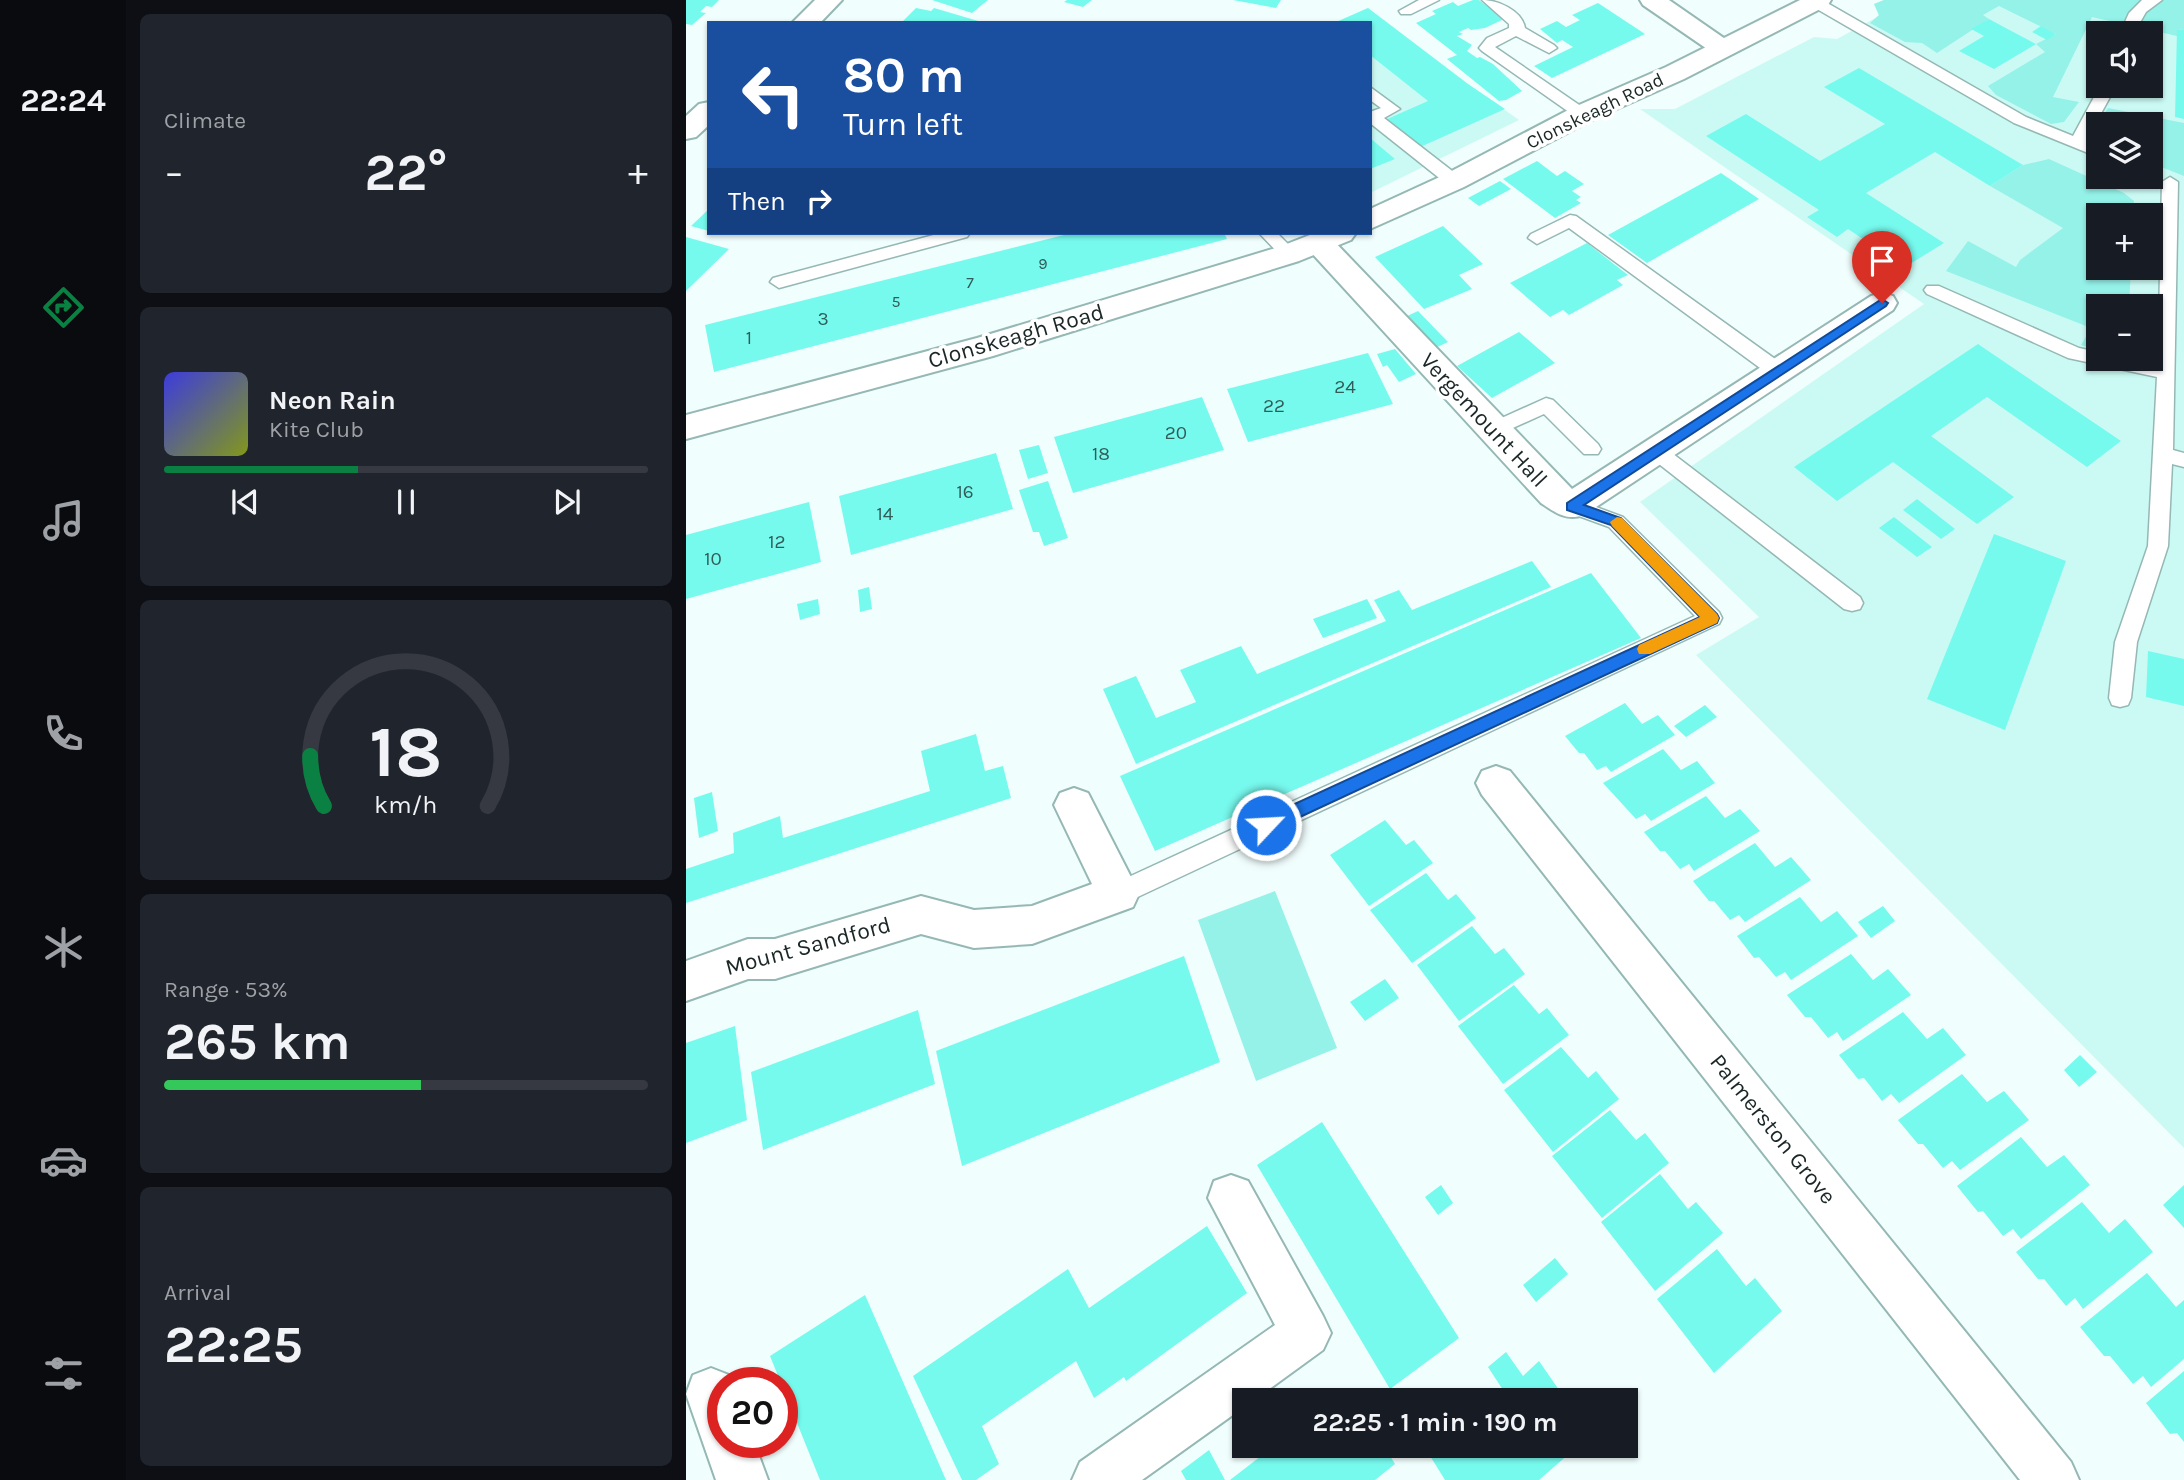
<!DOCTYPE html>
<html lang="en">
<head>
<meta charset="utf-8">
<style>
  body { margin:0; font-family:Karla,sans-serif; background:#20242c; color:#f1f3f6; height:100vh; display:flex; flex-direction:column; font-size:26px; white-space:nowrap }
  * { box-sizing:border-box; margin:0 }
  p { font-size:23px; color:#9ea1a6 }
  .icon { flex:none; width:38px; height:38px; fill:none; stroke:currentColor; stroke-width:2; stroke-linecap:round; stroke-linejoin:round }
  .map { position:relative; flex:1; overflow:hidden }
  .details { display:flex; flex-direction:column; gap:14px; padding:14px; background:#0d0f14; width:560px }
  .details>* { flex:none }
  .hud { position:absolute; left:21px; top:21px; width:665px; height:214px; border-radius:0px; box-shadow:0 2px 5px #0004; background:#1a4fa0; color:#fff; overflow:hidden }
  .fabs { position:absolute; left:1400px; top:21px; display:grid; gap:14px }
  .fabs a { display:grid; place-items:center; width:77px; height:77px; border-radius:0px; background:#171b24; box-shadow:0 2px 5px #0004; font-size:35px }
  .speed { position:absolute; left:21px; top:1367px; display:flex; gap:14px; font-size:35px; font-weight:700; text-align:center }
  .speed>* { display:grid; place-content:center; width:91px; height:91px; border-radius:50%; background:#171b24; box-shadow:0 2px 5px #0004; line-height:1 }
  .speed .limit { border:10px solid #d22; background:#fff; color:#111 }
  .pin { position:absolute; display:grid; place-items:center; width:60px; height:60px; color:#fff; margin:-72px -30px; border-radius:50% 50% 50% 0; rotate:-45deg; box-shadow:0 0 7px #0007 }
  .pin .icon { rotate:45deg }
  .me { position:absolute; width:77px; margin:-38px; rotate:65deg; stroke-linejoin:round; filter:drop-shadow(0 0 5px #0008) }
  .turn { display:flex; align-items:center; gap:24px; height:147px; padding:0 21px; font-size:32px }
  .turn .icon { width:91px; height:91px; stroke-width:2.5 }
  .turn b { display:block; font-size:49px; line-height:60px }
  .then { display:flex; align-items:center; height:66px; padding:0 21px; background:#0003; gap:14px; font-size:26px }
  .big { font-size:52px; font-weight:700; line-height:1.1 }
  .details .card { flex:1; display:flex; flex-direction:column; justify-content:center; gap:10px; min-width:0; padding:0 24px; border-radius:10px; background:#20242c }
  .details .dial { align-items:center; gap:0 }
  .dial svg { height:182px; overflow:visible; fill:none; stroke:#363941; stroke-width:7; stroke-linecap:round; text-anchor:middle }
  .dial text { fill:#f1f3f6; stroke:none }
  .song { display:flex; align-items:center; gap:21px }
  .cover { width:84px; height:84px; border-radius:10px; background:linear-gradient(135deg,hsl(240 70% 55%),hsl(70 70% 35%)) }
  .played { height:7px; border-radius:4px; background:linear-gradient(90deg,#0b8043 40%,#363941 40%) }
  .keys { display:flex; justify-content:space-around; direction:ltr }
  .heat { display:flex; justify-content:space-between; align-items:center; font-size:38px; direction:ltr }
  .charge { height:10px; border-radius:5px; background:linear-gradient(90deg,#34c759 53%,#363941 0) }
  .trip { position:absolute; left:546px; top:1388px; width:406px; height:70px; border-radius:0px; background:#171b24; box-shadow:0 2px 5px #0004; font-weight:700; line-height:70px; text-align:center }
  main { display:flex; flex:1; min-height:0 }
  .dock { display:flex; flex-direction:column; width:126px; justify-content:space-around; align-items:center; background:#090b0e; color:#9ea1a6 }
  .dock .icon { width:49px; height:49px }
  .dock .selected { color:#0b8043 }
  .dock b { font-size:32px; color:#f1f3f6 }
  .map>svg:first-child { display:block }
</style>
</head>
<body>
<main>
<nav class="dock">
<b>22:24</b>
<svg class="icon selected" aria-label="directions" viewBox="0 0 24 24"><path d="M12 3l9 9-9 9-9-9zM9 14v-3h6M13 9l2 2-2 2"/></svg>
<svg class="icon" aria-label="music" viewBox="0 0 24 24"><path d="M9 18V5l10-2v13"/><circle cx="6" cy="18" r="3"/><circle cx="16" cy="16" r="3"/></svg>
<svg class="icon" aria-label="phone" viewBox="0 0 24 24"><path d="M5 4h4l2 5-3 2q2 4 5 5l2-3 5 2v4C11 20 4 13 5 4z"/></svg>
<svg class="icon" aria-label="climate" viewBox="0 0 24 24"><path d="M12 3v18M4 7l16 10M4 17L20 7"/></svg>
<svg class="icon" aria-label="car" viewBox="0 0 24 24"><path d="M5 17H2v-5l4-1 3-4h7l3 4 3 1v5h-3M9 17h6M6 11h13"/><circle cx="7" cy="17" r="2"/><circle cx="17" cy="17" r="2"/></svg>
<svg class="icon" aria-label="filters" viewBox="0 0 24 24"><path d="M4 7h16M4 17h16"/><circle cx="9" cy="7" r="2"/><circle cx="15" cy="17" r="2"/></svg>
</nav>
<section class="details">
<div class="card"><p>Climate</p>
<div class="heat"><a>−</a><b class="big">22°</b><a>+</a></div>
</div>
<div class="card">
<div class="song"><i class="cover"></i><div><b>Neon Rain</b><p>Kite Club</p></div></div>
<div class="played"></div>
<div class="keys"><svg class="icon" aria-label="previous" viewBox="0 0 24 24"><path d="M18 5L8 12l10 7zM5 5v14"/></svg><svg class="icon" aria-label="pause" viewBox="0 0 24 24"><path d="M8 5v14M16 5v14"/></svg><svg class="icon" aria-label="next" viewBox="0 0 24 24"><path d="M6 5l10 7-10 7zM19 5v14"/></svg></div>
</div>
<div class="card dial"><svg viewBox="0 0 100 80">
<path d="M14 69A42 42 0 1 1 86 69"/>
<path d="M14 69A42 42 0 0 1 8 47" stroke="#0b8043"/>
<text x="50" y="56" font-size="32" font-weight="700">18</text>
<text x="50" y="72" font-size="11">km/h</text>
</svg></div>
<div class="card"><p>Range · 53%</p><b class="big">265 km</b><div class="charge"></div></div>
<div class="card"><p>Arrival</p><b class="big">22:25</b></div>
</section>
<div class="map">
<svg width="1498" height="1480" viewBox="0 0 1498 1480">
  <rect width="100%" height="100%" fill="#f0fefd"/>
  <path fill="#cbfaf4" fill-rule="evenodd" d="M 1198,0 L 1498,0 L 1498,1148 L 1010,655 L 1073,617 L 954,502 L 1238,304 L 954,109 L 989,109 L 1128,37 L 1151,39 L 1193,16 L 1188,4 ZM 1412,33 L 1465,33 L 1465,86 L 1412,86 ZM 1412,124 L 1465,124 L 1465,177 L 1412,177 ZM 1412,215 L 1465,215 L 1465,268 L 1412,268 ZM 1412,306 L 1465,306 L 1465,359 L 1412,359 Z
    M 682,8 L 782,84 L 833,120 L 684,193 L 684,23 L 648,23 Z"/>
  <path fill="#95f2e9" d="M 1198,0 L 1498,0 L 1498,30 L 1491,29 L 1491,36 L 1406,17 L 1367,97 L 1393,102 L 1378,122 L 1365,124 L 1310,95 L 1302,86 L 1359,52 L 1350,44 L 1370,34 L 1313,6 L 1297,15 L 1303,19 L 1251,53 L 1236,43 L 1219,42 L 1184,23 L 1193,15 L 1188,4 Z
    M 1422,108 L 1498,123 L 1498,176 L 1465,163 L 1465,124 L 1412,124 L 1411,142 L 1406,132 Z
    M 1363,159 L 1438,193 L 1448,201 L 1447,215 L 1412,215 L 1412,268 L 1445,268 L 1443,306 L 1412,306 L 1412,350 L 1395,345 L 1405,328 L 1260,271 L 1282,241 L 1330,267 L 1334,260 L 1377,228 L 1304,186 L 1337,165 Z
    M 589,891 L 651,1048 L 570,1081 L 512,920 Z"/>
  <path fill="#77faee" d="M 0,0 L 33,0 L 26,7 L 20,6 L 14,12 L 20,13 L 6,25 L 0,24 Z
    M 246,0 L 302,0 L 286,13 Z
    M 381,0 L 406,0 L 397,7 L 378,2 Z
    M 547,0 L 595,0 L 590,8 Z
    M 787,0 L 793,0 L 818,19 L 799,28 L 785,30 L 782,28 L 773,32 L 777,34 L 771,36 L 786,45 L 781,51 L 791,58 L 794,57 L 807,64 L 836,91 L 820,100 L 813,101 L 761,59 L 771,55 L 730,23 L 750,14 L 746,11 L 767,2 L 772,6 Z
    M 912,3 L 959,34 L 866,78 L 848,66 L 887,47 L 876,40 L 871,43 L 854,29 L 871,21 L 880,27 L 894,20 L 886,15 Z
    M 230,8 L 245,11 L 248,8 L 299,23 L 215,23 Z
    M 682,8 L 782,84 L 819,109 L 732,148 L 699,120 L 742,101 L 684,55 L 684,23 L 648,23 Z
    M 1303,19 L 1316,26 L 1350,44 L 1308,69 L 1273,51 L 1298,36 L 1285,29 Z
    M 1355,26 L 1370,34 L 1361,40 L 1346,32 Z
    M 1491,29 L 1498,30 L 1498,119 L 1489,117 Z
    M 1173,68 L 1337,165 L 1304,186 L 1249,152 L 1180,193 L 1258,243 L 1219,267 L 1162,229 L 1151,237 L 1121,217 L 1133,210 L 1020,136 L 1060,114 L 1134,161 L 1199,124 L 1138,87 Z
    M 684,138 L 709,159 L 684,169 Z
    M 851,161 L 871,176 L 879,171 L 898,184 L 886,191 L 895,197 L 890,200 L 895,203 L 869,218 L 817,179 Z
    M 1035,173 L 1073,199 L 961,263 L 922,235 Z
    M 814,181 L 825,189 L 793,206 L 782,198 Z
    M 23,209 L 23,231 L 5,226 Z
    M 757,226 L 797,264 L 773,275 L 786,289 L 738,309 L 689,257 Z
    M 386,233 L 538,233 L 541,239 L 28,372 L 19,325 Z
    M 0,237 L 43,249 L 0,291 Z
    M 901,243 L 942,275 L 931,280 L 937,285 L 883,315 L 877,310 L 864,317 L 824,283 Z
    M 732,311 L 762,342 L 747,349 L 717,318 Z
    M 833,332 L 869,363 L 806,398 L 771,366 Z
    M 1292,344 L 1435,441 L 1401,467 L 1301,397 L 1245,436 L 1328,497 L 1291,524 L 1207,462 L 1151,501 L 1108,467 Z
    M 709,349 L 730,374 L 713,382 L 701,365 L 697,367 L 691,354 Z
    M 682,353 L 707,404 L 562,442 L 541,389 Z
    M 516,397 L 538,450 L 387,493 L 368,437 Z
    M 353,445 L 362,473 L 342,479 L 333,450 Z
    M 310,453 L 327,509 L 165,555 L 153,496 Z
    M 362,481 L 382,538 L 358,546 L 353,532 L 347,532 L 333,490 Z
    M 1231,499 L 1269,529 L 1255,539 L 1217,510 Z
    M 123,502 L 135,562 L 0,599 L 0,535 Z
    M 1208,517 L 1246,547 L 1231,557 L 1193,528 Z
    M 1308,534 L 1380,561 L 1319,730 L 1241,699 Z
    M 846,561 L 865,587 L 450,764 L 417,689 L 450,676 L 470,718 L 510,702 L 494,670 L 555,646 L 571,674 L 700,621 L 688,600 L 713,590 L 726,610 Z
    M 905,573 L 955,638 L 469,851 L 434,776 Z
    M 183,587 L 186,609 L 174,612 L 172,590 Z
    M 132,599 L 134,614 L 114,620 L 111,604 Z
    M 681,599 L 691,618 L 637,638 L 627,619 Z
    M 1462,651 L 1498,659 L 1498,706 L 1460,697 Z
    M 939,703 L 956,724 L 972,715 L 989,735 L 925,772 L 920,766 L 911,770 L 898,753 L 893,753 L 879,736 Z
    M 1019,705 L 1031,717 L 1000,737 L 988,726 Z
    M 290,734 L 299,771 L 317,766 L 325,798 L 0,903 L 0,869 L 48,853 L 47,833 L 94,816 L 97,838 L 244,791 L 235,751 Z
    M 977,749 L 995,770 L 1011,761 L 1029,783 L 965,821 L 959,814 L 950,819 L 917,783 Z
    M 26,792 L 32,831 L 13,838 L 8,798 Z
    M 1020,796 L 1039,818 L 1054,809 L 1074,831 L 1008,871 L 1003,864 L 994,869 L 979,851 L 974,851 L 958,832 Z
    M 699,820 L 720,845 L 728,840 L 747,863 L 683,906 L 644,855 Z
    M 1069,843 L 1089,867 L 1105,857 L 1125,880 L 1059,922 L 1053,915 L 1044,920 L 1028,901 L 1023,901 L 1007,881 Z
    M 740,873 L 762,900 L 770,894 L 790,918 L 726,963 L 684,910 Z
    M 1114,897 L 1135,922 L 1151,911 L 1172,936 L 1105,980 L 1099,972 L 1090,977 L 1073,957 L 1068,958 L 1051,936 Z
    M 1197,906 L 1209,921 L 1185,938 L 1172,922 Z
    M 786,926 L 809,954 L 818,948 L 839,974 L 773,1021 L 731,965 Z
    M 1165,954 L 1187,980 L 1202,969 L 1225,995 L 1157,1041 L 1151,1032 L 1142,1038 L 1125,1017 L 1119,1017 L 1101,995 Z
    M 498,956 L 534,1062 L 276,1166 L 250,1051 Z
    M 699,979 L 713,998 L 679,1021 L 664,1002 Z
    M 828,985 L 853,1014 L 861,1008 L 883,1035 L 817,1084 L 772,1026 Z
    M 232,1010 L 249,1084 L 77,1150 L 65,1072 Z
    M 1217,1012 L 1241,1039 L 1257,1028 L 1280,1055 L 1213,1103 L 1205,1094 L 1196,1101 L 1178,1078 L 1172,1079 L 1153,1055 Z
    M 49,1026 L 61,1120 L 0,1143 L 0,1043 Z
    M 875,1047 L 902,1078 L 910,1071 L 933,1099 L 867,1152 L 818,1090 Z
    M 1394,1055 L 1411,1072 L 1393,1087 L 1378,1070 Z
    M 1276,1074 L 1301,1102 L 1318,1091 L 1343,1120 L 1274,1170 L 1266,1161 L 1257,1168 L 1237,1144 L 1232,1144 L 1212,1120 Z
    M 924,1110 L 950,1140 L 959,1133 L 983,1163 L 916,1218 L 866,1156 Z
    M 636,1122 L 773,1338 L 704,1389 L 571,1165 Z
    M 1335,1137 L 1361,1167 L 1378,1155 L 1404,1185 L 1335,1239 L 1327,1229 L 1317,1236 L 1297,1211 L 1292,1212 L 1271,1186 Z
    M 974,1174 L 1002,1209 L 1010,1202 L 1037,1233 L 969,1291 L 915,1222 Z
    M 755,1185 L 767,1203 L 752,1215 L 739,1197 Z
    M 1498,1185 L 1498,1228 L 1477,1205 Z
    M 1396,1202 L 1423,1233 L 1439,1219 L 1467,1252 L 1397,1309 L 1389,1298 L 1380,1306 L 1358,1279 L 1352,1279 L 1330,1252 Z
    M 521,1226 L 561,1293 L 440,1381 L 438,1377 L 408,1398 L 390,1361 L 296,1426 L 313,1464 L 290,1480 L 276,1480 L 227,1376 L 382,1269 L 403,1308 Z
    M 1031,1249 L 1060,1286 L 1069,1278 L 1096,1311 L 1028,1373 L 971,1299 Z
    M 869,1258 L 882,1274 L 850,1302 L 837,1285 Z
    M 1461,1273 L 1490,1307 L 1498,1300 L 1498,1359 L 1465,1387 L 1457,1376 L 1447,1384 L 1424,1356 L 1418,1356 L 1394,1327 Z
    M 179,1295 L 260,1480 L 134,1480 L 84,1356 Z
    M 820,1352 L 837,1376 L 853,1361 L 880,1400 L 805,1400 L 817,1390 L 802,1367 Z
    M 1498,1371 L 1498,1442 L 1491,1433 L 1484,1434 L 1460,1403 Z
    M 663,1388 L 670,1400 L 647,1400 Z
    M 588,1446 L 698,1446 L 709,1464 L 689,1480 L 544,1480 Z
    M 747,1446 L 892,1446 L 853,1480 L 759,1480 L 741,1451 Z
    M 523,1450 L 539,1480 L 500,1480 L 495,1471 Z"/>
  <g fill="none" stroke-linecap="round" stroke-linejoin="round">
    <defs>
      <path id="service" d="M 733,0 L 753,0 L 725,14 L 715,14 L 713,11 Z
        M 796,0 C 811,0 836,10 839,28 L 868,45 L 871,48 L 863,53 L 830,36 L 809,47 L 902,111 L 904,114 L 902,117 L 890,117 L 796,51 L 793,48 L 801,38 L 823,28 L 823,24 Z
        M 1123,0 L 1136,0 L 1340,117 L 1387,136 L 1414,86 L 1430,86 L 1400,141 L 1412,146 L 1412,157 L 1328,123 L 1124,5 Z
        M 1456,0 L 1476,0 L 1460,12 L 1448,33 L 1434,33 L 1443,13 Z
        M 684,87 L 714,109 L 698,118 L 774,177 L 776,181 L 774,185 L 762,185 L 684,123 L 684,112 L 695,108 L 684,100 Z
        M 1484,177 L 1492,182 L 1487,450 L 1498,453 L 1498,467 L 1486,464 L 1482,546 L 1451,642 L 1445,698 L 1442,705 L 1434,707 L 1426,705 L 1423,698 L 1429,642 L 1462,546 L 1471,377 L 1382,358 L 1241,294 L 1238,290 L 1241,286 L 1253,286 L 1393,348 L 1412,352 L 1412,359 L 1446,359 L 1472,364 L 1476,182 Z
        M 884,215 L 890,216 L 1099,366 L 1101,371 L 1099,376 L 1085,376 L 883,228 L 851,244 L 842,238 L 845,234 Z
        M 255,233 L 284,233 L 281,237 L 93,288 L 84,282 L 87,278 Z
        M 573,233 L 591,233 L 612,254 L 609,258 L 597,258 Z
        M 860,398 L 867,400 L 912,444 L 915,449 L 912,454 L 898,454 L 858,414 L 807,437 L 800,435 L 797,430 L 800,425 Z
        M 971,445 L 978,447 L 1174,597 L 1177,603 L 1174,609 L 1166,611 L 1158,609 L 964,457 L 961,452 L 964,447 Z
        M 886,498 L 937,517 L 1033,612 L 1036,618 L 1033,624 L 441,902 L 432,905 L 423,902 L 420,894 L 423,886 L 1009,616 L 923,527 L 879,511 L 876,506 L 879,501 Z"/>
      <path id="minor" d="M 954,0 L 983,0 L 1045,43 L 1049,48 L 1045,53 L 1036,56 L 1027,53 L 957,5 Z
        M 633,233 L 643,236 L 886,489 L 1185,296 L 1196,293 L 1207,296 L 1211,303 L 1207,310 L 898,515 C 880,521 870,513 855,503 L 623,250 L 618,243 L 623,236 Z
        M 810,766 L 824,771 L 1385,1462 L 1393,1480 L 1334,1480 L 796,795 L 790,783 L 796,771 Z
        M 388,788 L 402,793 L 447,881 L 453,894 L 447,907 L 346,944 L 288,948 L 235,934 L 89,979 L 62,979 L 0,1001 L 0,961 L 62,939 L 89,939 L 235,896 L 288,910 L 346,906 L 406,884 L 368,805 L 374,793 Z
        M 545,1175 L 562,1181 L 637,1316 L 645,1333 L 637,1350 L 568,1400 L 558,1400 L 558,1407 L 456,1480 L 386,1480 L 394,1462 L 589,1325 L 522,1198 L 528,1181 Z
        M 25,1368 L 43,1375 L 46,1382 L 37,1382 L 37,1442 L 68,1442 L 82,1480 L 30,1480 L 0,1394 L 7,1375 Z"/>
      <path id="secondary" d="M 129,0 L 156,0 L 134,23 L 106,23 Z
        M 1114,0 L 1145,0 L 1142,5 L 998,79 L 906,120 L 778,187 L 684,229 L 684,209 L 758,175 L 886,108 L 980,67 Z
        M 23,102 L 23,125 L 10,137 L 0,139 L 0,116 L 13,104 Z
        M 629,233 L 670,233 L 665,240 L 613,261 L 307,356 L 0,439 L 0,415 L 291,338 L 593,247 Z"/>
    </defs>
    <use href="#service" stroke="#95b8b4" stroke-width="3"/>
    <use href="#minor" stroke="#95b8b4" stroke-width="4"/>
    <use href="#secondary" stroke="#95b8b4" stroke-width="4"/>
    <use href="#service" fill="#fff" fill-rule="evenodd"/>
    <use href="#minor" fill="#fff" fill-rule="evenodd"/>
    <use href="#secondary" fill="#fff" fill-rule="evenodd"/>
  </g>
  <path fill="#1a73e8" stroke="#114b97" stroke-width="2" d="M 1196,299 L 1202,303 L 1200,306 L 898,505 L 935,518 L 1031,614 L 1033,618 L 1031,623 L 586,830 L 580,832 L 574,830 L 572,825 L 574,820 L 1014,617 L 925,525 L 881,510 L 881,503 Z"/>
  <path fill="#f59e0b" d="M 931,517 L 936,518 L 1031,614 L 1033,618 L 1031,623 L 964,654 L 953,654 L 951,649 L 953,645 L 1014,617 L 926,526 L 924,522 Z"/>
  <g text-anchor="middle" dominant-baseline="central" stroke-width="7" stroke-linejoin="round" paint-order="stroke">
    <g font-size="16" fill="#315c58">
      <text x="357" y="263">9</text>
      <text x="284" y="282">7</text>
      <text x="210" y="301">5</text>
    </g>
    <g font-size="19" fill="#1a2726" stroke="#fff">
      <text transform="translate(909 111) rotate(-26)">Clonskeagh Road</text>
    </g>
    <g font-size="19" fill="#315c58">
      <text x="137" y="319">3</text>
      <text x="63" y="338">1</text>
      <text x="659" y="387">24</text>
      <text x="588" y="406">22</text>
      <text x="490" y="433">20</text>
      <text x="415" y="454">18</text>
      <text x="279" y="492">16</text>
      <text x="199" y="514">14</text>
      <text x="91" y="542">12</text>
      <text x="27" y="559">10</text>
    </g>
    <g font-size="23" fill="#1a2726" stroke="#fff">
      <text transform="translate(330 336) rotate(-16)">Clonskeagh Road</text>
      <text transform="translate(798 420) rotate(47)">Vergemount Hall</text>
      <text transform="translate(122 946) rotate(-15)">Mount Sandford</text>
      <text transform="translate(1087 1129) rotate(51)">Palmerston Grove</text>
    </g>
  </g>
</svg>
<div class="fabs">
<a><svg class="icon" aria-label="sound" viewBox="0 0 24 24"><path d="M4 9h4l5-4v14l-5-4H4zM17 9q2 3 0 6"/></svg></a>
<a><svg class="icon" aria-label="layers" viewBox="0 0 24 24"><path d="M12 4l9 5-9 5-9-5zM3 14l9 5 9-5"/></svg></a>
<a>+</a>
<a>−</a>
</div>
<div class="speed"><div class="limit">20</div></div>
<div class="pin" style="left:1196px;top:303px;background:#d93025"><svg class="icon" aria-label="arrive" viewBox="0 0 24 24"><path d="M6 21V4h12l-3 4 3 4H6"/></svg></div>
<svg class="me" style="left:580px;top:825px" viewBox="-20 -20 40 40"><circle r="17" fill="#1a73e8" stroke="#fff" stroke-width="3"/><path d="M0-11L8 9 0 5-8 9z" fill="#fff"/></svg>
<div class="trip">22:25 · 1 min · 190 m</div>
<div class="hud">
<div class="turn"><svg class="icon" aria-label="left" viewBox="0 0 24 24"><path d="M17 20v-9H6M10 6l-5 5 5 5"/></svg><div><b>80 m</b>Turn left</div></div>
<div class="then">Then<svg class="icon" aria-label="right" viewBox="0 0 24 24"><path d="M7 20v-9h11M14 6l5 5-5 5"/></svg></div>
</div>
</div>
</main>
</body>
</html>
